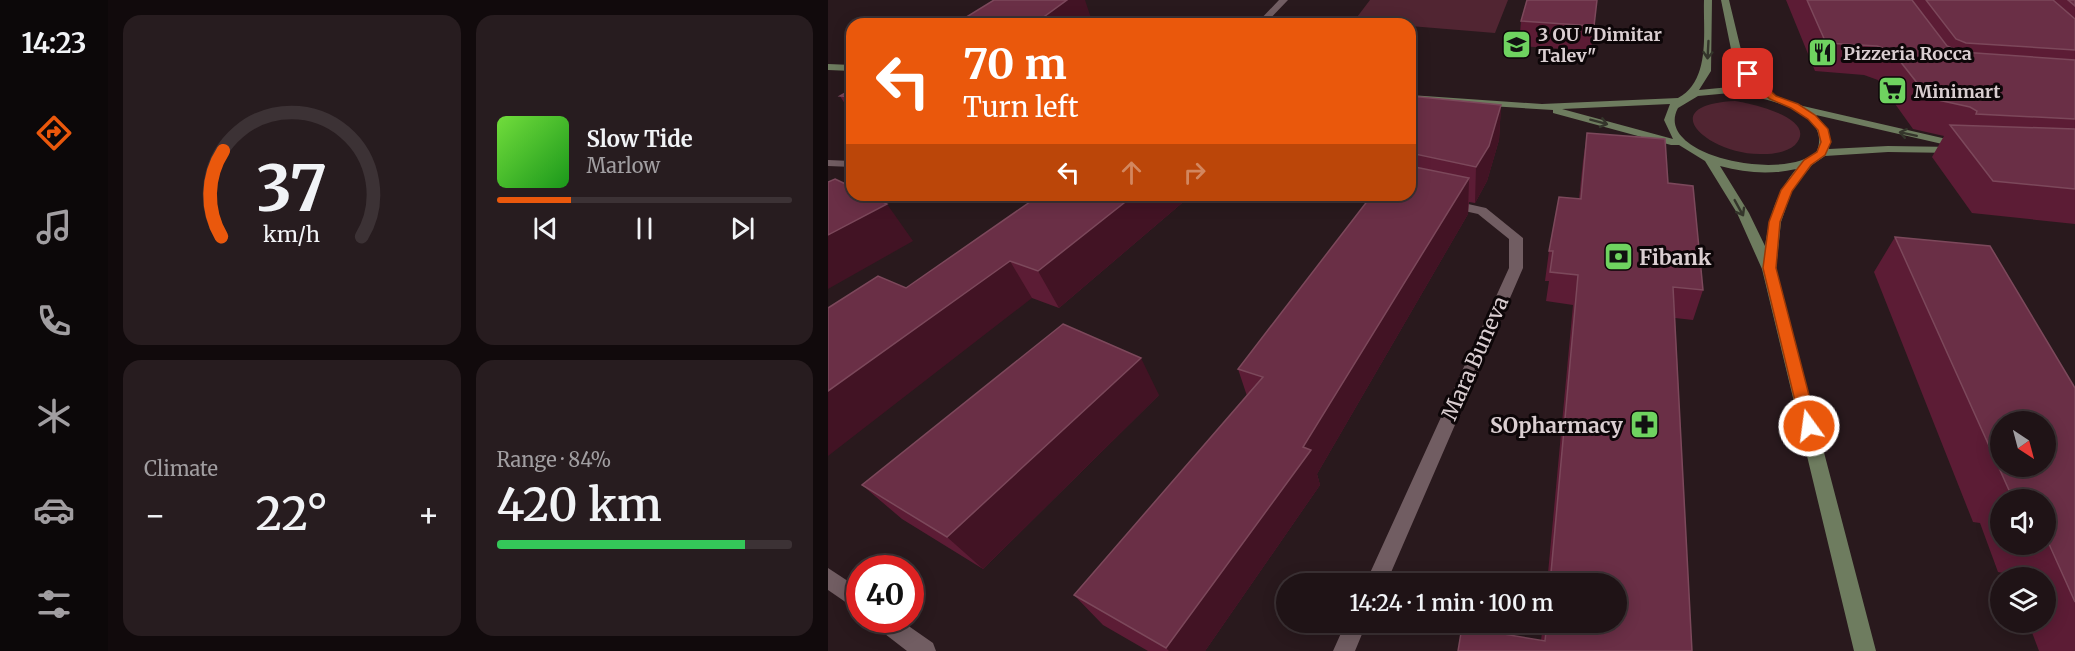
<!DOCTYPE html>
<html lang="en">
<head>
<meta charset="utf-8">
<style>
  body { margin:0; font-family:Merriweather,serif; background:#271c1f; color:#f1f3f6; height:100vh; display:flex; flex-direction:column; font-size:22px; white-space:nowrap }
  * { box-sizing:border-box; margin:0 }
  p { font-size:20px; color:#a19ea1 }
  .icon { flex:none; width:33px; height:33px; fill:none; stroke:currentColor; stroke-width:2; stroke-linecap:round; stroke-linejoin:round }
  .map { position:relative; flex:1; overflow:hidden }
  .sheet { display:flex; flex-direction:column; gap:15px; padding:15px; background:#110a0c; width:720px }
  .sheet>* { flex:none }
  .hud { position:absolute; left:18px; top:18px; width:570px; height:183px; border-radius:18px; box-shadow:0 3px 15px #0003,0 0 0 2px #3c3235; background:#ea580c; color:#fff; overflow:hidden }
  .needle { width:39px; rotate:144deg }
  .fabs { position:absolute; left:1162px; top:411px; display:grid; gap:12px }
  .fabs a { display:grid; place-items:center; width:66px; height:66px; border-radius:50%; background:#1f1316; box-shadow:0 3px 15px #0003,0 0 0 2px #3c3235; font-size:30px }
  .speed { position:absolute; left:18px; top:555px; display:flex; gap:12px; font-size:30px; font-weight:700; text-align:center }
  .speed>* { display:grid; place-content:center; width:78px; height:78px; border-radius:50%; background:#1f1316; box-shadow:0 3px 15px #0003,0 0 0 2px #3c3235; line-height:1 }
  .speed .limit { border:9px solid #d22; background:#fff; color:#111 }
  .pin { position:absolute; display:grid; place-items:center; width:51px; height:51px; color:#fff; margin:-26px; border-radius:12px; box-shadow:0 3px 9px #0006 }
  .me { position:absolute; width:66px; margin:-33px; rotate:346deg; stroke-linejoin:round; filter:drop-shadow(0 0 4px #0008) }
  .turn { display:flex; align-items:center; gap:21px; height:126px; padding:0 18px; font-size:27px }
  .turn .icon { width:78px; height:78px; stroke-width:2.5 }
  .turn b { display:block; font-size:42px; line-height:51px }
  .lanes { display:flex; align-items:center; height:57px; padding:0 18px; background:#0003; justify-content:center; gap:30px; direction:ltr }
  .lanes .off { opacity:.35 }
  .big { font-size:45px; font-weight:600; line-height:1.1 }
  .sheet .widget { flex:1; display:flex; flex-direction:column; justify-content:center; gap:9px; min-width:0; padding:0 21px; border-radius:18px; background:#271c1f }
  .sheet .dial { align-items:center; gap:0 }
  .dial svg { height:156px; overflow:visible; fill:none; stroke:#3c3235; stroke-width:7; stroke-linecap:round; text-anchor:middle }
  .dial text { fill:#f1f3f6; stroke:none }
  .song { display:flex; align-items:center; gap:18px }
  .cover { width:72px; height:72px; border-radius:9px; background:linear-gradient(135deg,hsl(100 70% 55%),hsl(120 70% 35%)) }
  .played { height:6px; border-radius:3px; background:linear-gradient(90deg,#ea580c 25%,#3c3235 25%) }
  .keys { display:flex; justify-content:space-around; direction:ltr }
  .heat { display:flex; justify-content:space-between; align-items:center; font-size:33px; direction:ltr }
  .charge { height:9px; border-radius:4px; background:linear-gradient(90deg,#34c759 84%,#3c3235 0) }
  .sheet .tiles { flex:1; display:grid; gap:15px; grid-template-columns:repeat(2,1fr) }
  .trip { position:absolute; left:448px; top:573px; width:351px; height:60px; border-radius:30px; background:#1f1316; box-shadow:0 3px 15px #0003,0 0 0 2px #3c3235; font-weight:600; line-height:60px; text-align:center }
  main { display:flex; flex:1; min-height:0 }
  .tab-bar { display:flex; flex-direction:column; width:108px; justify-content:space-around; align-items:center; background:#0c0809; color:#a19ea1 }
  .tab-bar .icon { width:42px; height:42px }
  .tab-bar .on { color:#ea580c }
  .tab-bar b { font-size:27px; color:#f1f3f6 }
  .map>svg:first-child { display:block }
</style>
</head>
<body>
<main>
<nav class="tab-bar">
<b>14:23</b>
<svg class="icon on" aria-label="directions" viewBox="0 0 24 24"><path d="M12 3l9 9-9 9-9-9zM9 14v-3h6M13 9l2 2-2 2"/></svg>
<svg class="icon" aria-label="music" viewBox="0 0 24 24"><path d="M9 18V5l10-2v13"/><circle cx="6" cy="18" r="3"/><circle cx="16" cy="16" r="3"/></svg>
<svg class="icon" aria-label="phone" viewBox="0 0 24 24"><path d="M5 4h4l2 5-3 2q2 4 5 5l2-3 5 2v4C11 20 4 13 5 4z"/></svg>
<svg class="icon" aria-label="climate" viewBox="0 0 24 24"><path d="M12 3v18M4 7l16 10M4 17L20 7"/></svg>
<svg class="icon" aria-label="car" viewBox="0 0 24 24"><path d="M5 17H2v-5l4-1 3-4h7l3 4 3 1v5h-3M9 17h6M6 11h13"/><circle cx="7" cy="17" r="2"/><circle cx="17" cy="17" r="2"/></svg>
<svg class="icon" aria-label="filters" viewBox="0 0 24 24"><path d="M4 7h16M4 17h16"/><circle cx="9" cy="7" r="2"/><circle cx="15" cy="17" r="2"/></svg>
</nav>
<section class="sheet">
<div class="tiles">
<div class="widget dial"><svg viewBox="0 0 100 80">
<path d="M14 69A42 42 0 1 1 86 69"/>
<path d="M14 69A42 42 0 0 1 15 25" stroke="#ea580c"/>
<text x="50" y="56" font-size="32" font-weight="700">37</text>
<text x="50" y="72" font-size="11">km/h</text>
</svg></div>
<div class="widget">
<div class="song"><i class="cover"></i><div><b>Slow Tide</b><p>Marlow</p></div></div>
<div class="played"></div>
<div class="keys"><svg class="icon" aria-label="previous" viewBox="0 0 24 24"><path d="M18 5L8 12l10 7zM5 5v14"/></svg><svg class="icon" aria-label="pause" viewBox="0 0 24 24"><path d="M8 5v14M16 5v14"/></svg><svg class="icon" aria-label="next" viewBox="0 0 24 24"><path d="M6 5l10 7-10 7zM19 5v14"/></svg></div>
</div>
<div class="widget"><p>Climate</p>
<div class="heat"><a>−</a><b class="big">22°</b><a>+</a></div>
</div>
<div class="widget"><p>Range · 84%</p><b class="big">420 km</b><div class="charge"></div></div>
</div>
</section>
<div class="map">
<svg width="1247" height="651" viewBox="0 0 1247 651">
  <rect width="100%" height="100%" fill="#29191d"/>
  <path fill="#512532" d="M 542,0 L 680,0 L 667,33 L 582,26 L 582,24 L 526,21 Z
    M 907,101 C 921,103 992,118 967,145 C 959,152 946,154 936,154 C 883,157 822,105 907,101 Z"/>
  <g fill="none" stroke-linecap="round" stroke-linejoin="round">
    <path fill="#715d62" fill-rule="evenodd" d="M 451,0 L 460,0 L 437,24 L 428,24 Z
      M 0,160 L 24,161 L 24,167 L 0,166 Z
      M 582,191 L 658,208 L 695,238 L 695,268 L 558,584 L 537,584 L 681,268 L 681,239 L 650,214 L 578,198 L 576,195 L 582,195 Z
      M 0,568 L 32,589 L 32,612 L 0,590 Z
      M 44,620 L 72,620 L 105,643 L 108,651 L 79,651 L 48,627 Z
      M 518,622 L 539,622 L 527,651 L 505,651 Z"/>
    <path fill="#6e7c5f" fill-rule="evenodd" d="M 876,0 L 884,0 L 883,71 L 871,90 L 902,87 L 934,92 L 916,76 L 904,54 L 893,0 L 901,0 L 914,54 L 923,73 L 948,96 L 975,106 L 1123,140 L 1129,143 L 1123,146 L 988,115 L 1001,135 L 1001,149 L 1060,146 L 1127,147 L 1133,150 L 1127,153 L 1060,152 L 997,156 L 984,165 L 964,190 L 953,222 L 948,269 L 1048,651 L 1026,651 L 934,269 L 909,213 L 877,161 L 851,145 L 843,145 L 725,113 L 725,110 L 582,101 L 582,95 L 714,104 L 850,98 C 883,80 875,32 876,0 ZM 902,93 C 928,96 1005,109 989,151 C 958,183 824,156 850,108 L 870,96 ZM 842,104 L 836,120 L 845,139 L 734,109 ZM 892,166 C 918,173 942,175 968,169 C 948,194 942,214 937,246 L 921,213 Z
      M 0,64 L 24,65 L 24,71 L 0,70 Z"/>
  </g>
  <path fill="#5c1c35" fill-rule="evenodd" d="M 958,0 L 1247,0 L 1247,224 L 1144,213 L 1104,157 L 1116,136 L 1085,129 L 1050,80 L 1036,75 L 987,71 Z
    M 693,21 L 766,26 L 763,51 L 691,46 Z
    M 24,89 L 24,115 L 12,96 Z
    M 582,96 L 673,105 L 671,140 L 659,181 L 647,203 L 641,202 L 640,214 L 489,474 L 492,485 L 377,651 L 320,651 L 275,625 L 246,595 L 419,396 L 410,369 L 582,195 Z
    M 759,133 L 840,183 L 875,290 L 865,320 L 847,318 L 864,651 L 713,641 L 715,622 L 789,622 L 789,584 L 719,584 L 745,305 L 718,301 L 721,281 L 717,281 L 721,251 L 751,199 L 755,161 Z
    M 212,195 L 351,195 L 354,203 L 231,308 L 204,298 L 78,288 Z
    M 1067,237 L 1247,388 L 1247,651 L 1211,651 L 1200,622 L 1218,622 L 1218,578 L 1182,578 L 1181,574 L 1170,572 L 1152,523 L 1145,522 L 1046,272 ZM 1173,500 L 1218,500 L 1218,544 L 1173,544 Z
    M 331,395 L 155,569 L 74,519 L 34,485 Z"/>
  <path fill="#421324" d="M 239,0 L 257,0 L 263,18 L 256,24 L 206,24 Z
    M 673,105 L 671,140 L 659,181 L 647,203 L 648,167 Z
    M 641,178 L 640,214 L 489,474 L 492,485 L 377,651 L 341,651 L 338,648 L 475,447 Z
    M 306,195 L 351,195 L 354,203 L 231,308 L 210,271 Z
    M 59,204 L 85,241 L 0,289 L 0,235 Z
    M 182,261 L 204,298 L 0,456 L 0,391 Z
    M 313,358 L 331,395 L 155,569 L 119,537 Z"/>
  <path fill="#6a2f46" stroke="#7c485b" stroke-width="1.5" fill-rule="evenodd" d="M 166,0 L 239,0 L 206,24 L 127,24 Z
    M 699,0 L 769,0 L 766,26 L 693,21 Z
    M 979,0 L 1084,0 L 1119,46 L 1133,52 L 1247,60 L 1247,119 L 1148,114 L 1149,111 L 1142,107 L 1101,98 L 1064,51 L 1049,46 L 998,43 Z
    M 1098,0 L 1225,0 L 1247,19 L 1247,50 L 1138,43 L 1128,39 Z
    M 1240,0 L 1247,0 L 1247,6 Z
    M 24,89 L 24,97 L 12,96 Z
    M 582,96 L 673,105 L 661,146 L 648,167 L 582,153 L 582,145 L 586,139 L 582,139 Z
    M 1122,125 L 1247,129 L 1247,189 L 1165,181 Z
    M 759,133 L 837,139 L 840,183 L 865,186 L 875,290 L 845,287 L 864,651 L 630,651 L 634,627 L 717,641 L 719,622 L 789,622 L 789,584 L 722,584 L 750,275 L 722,272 L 725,251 L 721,251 L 731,197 L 753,199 Z
    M 582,166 L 641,178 L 475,447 L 483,450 L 338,648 L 246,595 L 435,377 L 410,369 L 544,195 L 582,195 Z
    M 7,179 L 24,187 L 24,195 L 40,195 L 59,204 L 0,235 L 0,182 Z
    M 212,195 L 306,195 L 210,271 L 182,261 L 0,391 L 0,308 L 50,276 L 78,288 Z
    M 1067,237 L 1162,246 L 1247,388 L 1247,602 L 1221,544 L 1218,543 L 1218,500 L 1192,500 L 1188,491 L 1181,490 ZM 1173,422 L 1218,422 L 1218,466 L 1173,466 Z
    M 235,324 L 313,358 L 119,537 L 34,485 Z"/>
  <defs><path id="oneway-shaft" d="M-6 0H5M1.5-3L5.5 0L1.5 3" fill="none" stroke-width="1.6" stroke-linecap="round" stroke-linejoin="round" transform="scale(1.5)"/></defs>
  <g stroke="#34352b">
    <use href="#oneway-shaft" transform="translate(880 50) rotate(93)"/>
    <use href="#oneway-shaft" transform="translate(771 122) rotate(15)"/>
    <use href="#oneway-shaft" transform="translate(1080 134) rotate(-168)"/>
    <use href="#oneway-shaft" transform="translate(911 208) rotate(61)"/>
  </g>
  <path fill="#ea580c" stroke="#983908" stroke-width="1.5" d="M 916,72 L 923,72 L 948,96 L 970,104 L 987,115 L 1000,129 L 1003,142 L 997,155 L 983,165 L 964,191 L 952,222 L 948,268 L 989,426 L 986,431 L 981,432 L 975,431 L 973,426 L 935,268 L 941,222 L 953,190 L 976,160 L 989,152 L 993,142 L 990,130 L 980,119 L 963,108 L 942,99 L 916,76 Z"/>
  <defs>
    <symbol id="school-square" viewBox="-11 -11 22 22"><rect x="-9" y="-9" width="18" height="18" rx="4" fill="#6fd360" stroke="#0d0608"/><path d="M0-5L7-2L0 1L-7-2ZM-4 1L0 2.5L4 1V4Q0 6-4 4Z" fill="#111"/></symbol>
    <symbol id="restaurant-square" viewBox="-11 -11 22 22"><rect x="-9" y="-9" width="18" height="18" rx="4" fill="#6fd360" stroke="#0d0608"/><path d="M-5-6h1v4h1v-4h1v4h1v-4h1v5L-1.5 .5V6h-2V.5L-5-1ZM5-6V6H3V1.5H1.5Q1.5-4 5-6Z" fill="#111"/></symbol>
    <symbol id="supermarket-square" viewBox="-11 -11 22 22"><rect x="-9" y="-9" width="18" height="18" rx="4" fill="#6fd360" stroke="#0d0608"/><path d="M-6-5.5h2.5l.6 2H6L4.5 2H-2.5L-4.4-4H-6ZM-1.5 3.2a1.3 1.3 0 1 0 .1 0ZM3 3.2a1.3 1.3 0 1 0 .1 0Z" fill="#111"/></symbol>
    <symbol id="bank-square" viewBox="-11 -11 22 22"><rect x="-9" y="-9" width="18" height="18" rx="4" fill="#6fd360" stroke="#0d0608"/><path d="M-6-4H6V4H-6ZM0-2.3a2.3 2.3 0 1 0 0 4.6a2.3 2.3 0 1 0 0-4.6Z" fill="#111"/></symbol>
    <symbol id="pharmacy-square" viewBox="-11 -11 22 22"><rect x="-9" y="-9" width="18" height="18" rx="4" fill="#6fd360" stroke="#0d0608"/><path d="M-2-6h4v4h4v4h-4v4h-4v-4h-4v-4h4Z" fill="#111"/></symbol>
  </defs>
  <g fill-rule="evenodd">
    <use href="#school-square" x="672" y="28" width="33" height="33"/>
    <use href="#restaurant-square" x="978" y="36" width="33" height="33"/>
    <use href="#supermarket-square" x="1048" y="74" width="33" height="33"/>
    <use href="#bank-square" x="774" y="240" width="33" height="33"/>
    <use href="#pharmacy-square" x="800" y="408" width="33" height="33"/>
  </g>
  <g text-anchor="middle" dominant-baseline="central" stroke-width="6" stroke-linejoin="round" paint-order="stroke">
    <g font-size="18" font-weight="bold" fill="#daced1" stroke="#0d0608" text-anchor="start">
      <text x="710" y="34">3 OU "Dimitar<tspan x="710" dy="21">Talev"</tspan></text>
      <text x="1015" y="53">Pizzeria Rocca</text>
      <text x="1086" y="91">Minimart</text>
    </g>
    <g font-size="21" font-weight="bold" fill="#daced1" stroke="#0d0608" text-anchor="start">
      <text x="811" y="257">Fibank</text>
      <text x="795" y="425" text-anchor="end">SOpharmacy</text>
    </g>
    <g font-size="21" fill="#daced1" stroke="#0d0608">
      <text transform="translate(647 358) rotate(-66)">Mara Buneva</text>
    </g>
  </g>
</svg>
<div class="fabs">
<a><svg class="needle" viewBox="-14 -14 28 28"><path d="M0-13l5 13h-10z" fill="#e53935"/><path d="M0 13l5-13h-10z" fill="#a19ea1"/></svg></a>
<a><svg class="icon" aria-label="sound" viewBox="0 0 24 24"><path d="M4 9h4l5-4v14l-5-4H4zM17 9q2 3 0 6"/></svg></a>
<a><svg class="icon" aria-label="layers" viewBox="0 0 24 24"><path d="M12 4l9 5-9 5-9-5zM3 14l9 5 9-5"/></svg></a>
</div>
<div class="speed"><div class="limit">40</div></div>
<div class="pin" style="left:920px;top:74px;background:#d93025"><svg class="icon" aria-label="arrive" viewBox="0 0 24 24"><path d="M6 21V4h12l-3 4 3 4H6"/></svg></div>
<svg class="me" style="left:981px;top:426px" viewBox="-20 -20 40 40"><circle r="17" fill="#ea580c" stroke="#fff" stroke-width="3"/><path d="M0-11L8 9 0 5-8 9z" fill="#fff"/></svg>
<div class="trip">14:24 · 1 min · 100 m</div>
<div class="hud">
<div class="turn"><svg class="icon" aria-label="left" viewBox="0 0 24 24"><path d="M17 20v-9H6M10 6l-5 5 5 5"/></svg><div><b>70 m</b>Turn left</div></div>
<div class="lanes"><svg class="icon" aria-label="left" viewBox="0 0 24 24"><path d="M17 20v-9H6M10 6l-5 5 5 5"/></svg><svg class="icon off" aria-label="ahead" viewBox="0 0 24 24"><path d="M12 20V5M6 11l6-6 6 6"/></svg><svg class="icon off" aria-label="right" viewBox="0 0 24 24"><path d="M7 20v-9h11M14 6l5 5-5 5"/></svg></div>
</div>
</div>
</main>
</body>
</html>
